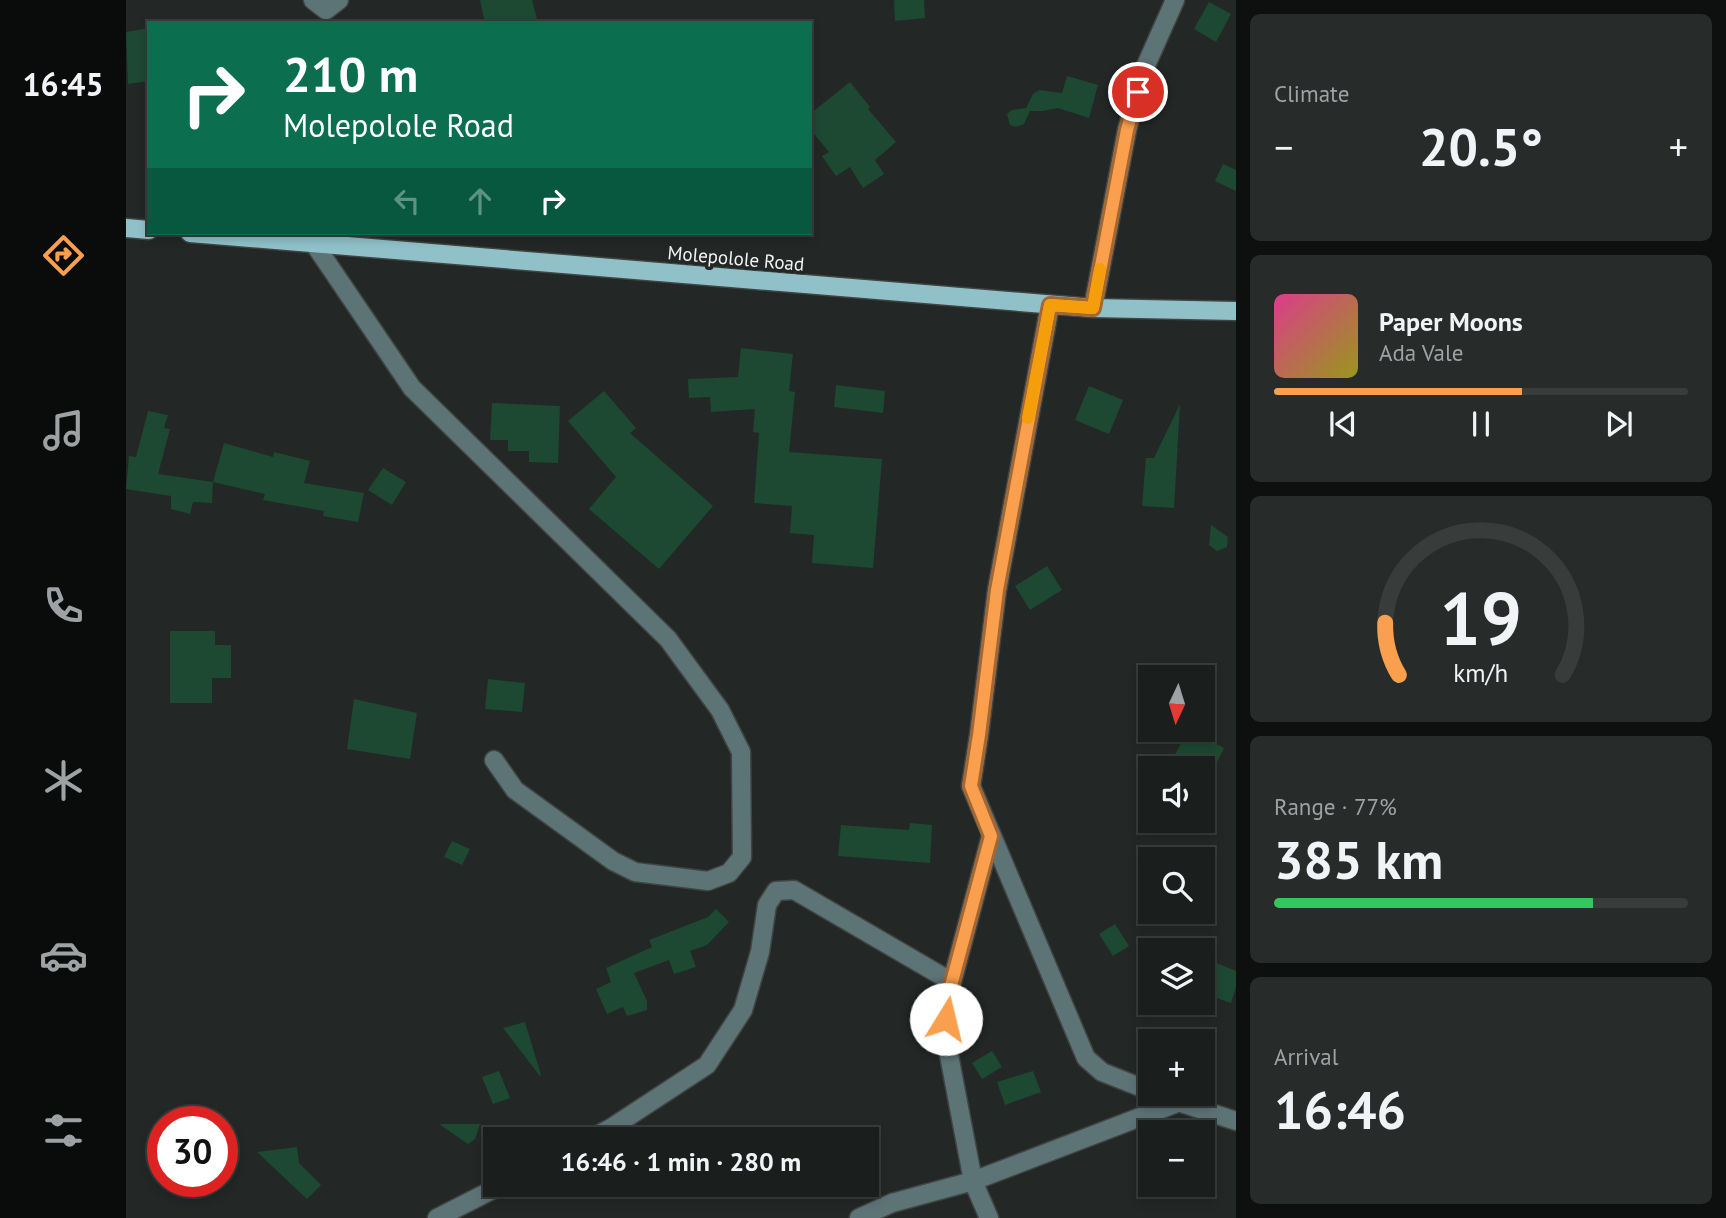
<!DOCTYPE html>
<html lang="en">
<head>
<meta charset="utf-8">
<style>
  body { margin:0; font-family:"PT Sans",sans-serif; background:#272b2a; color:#f1f3f6; height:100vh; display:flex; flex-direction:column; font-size:26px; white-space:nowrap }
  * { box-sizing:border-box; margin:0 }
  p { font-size:23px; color:#9fa2a4 }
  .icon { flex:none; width:38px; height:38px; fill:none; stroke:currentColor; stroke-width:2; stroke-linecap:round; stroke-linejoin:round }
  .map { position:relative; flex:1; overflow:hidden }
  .sheet { display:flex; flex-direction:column; gap:14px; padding:14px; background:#0e1010; width:490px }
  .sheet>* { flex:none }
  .hud { position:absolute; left:21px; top:21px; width:665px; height:214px; border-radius:0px; box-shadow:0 4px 10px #0003,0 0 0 2px #383c3b; background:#0b6e4f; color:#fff; overflow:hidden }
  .needle { width:46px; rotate:184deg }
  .tools { position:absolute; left:1012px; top:665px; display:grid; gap:14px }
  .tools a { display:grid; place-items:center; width:77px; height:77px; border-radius:0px; background:#1a1e1d; box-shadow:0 4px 10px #0003,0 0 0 2px #383c3b; font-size:35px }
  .speed { position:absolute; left:21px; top:1106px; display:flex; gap:14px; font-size:35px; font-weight:700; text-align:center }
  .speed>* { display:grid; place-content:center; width:91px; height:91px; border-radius:50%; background:#1a1e1d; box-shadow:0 4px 10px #0003,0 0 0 2px #383c3b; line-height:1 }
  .speed .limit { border:10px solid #d22; background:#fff; color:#111 }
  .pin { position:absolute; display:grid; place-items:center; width:60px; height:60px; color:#fff; margin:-30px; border:4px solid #fff; border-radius:50%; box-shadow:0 2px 7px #0007 }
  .me { position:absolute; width:77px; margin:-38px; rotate:9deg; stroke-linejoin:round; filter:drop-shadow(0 0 5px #0008) }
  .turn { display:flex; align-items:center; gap:24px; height:147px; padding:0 21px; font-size:32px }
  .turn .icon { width:91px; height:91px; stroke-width:2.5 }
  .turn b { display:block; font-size:49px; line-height:60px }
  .lanes { display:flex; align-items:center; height:66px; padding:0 21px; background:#0003; justify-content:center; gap:35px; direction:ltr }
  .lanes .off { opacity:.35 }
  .big { font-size:52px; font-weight:700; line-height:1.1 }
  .sheet .widget { flex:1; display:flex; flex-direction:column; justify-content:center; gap:10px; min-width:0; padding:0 24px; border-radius:10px; background:#272b2a }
  .sheet .dial { align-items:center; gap:0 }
  .dial svg { height:182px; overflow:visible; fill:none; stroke:#383c3b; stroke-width:7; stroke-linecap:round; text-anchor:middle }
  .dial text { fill:#f1f3f6; stroke:none }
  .song { display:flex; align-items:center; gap:21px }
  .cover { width:84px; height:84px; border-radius:10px; background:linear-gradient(135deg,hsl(330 70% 55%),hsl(60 70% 35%)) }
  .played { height:7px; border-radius:4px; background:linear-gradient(90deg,#f99f4d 60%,#383c3b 60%) }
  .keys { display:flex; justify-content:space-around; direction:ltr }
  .heat { display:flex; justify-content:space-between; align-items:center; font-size:38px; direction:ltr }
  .charge { height:10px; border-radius:5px; background:linear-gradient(90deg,#34c759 77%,#383c3b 0) }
  .trip { position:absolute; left:357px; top:1127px; width:396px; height:70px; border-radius:0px; background:#1a1e1d; box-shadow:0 4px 10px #0003,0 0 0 2px #383c3b; font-weight:700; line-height:70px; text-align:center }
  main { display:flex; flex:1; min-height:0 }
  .menu { display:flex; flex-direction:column; width:126px; justify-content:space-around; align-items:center; background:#0a0c0c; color:#9fa2a4 }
  .menu .icon { width:49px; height:49px }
  .menu .selected { color:#f99f4d }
  .menu b { font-size:32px; color:#f1f3f6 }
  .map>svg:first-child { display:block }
</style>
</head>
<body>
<main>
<nav class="menu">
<b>16:45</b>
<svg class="icon selected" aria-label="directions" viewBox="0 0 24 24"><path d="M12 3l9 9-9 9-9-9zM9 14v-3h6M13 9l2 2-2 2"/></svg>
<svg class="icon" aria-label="music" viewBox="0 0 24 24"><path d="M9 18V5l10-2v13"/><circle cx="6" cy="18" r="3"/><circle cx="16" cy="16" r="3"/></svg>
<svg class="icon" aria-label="phone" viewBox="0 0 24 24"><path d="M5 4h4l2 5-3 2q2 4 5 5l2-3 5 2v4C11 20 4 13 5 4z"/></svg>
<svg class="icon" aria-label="climate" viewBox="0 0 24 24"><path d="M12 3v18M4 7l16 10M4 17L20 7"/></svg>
<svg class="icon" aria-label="car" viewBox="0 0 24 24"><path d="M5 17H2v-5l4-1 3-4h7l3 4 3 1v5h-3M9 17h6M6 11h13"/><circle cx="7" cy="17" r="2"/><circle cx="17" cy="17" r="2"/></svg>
<svg class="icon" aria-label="filters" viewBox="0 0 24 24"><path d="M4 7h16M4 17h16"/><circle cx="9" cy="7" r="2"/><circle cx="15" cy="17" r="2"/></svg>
</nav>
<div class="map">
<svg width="1110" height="1218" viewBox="0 0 1110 1218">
  <rect width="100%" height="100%" fill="#232827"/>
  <path fill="#1d4832" d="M 354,0 L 406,0 L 412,23 L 359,23 Z
    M 768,0 L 798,0 L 799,18 L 769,21 Z
    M 1083,2 L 1105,14 L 1090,42 L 1068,29 Z
    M 23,28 L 23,81 L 2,84 L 0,32 Z
    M 941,76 L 972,85 L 963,118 L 932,108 L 917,111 L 904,111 L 898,124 L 890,127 L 884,125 L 881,114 L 886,110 L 900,108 L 907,94 L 913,90 L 936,93 Z
    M 724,82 L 744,107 L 742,109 L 770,142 L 749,160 L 758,174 L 737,188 L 724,167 L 710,176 L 696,156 L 703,152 L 684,129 L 684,114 Z
    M 1097,164 L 1110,170 L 1110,191 L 1089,181 Z
    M 615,348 L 667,354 L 663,391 L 669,392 L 663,452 L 756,459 L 747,568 L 686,563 L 688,535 L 664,533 L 666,506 L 628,503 L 633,433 L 627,432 L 629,409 L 585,412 L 584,397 L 563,398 L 562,379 L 612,377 Z
    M 710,385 L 759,391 L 757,413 L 708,407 Z
    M 963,386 L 997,400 L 983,434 L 949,420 Z
    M 478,391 L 510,428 L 504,433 L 587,506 L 533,569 L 463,509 L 490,477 L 442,421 Z
    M 366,403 L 434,406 L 432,463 L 403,462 L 403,451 L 382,451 L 382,440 L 364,440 Z
    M 1054,404 L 1048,508 L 1016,506 L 1020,458 L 1028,458 Z
    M 22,411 L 42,415 L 38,428 L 44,429 L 32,474 L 87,482 L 86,503 L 67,502 L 64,514 L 45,509 L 45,496 L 0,489 L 3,456 L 10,457 Z
    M 98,443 L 147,457 L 148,452 L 184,461 L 178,483 L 238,493 L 232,522 L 197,516 L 198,511 L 137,500 L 139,494 L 87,482 Z
    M 257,468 L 280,482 L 266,505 L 242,490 Z
    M 1085,525 L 1102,537 L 1101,547 L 1091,551 L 1083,545 Z
    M 921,566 L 936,590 L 904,610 L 889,586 Z
    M 44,631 L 89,631 L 89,645 L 105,645 L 105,678 L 86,678 L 86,703 L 44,703 Z
    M 362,679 L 399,683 L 396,712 L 359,709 Z
    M 228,699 L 291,713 L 284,759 L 221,749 Z
    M 1062,730 L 1098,748 L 1088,768 L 1042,768 Z
    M 784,823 L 806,825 L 804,863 L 712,856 L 715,825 L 783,830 Z
    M 326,841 L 344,849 L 336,865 L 318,857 Z
    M 590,909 L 603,922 L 581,945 L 564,951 L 570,967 L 548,974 L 543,960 L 508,973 L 521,1001 L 521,1010 L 501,1016 L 497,1007 L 481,1014 L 470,989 L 485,982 L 480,968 L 526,947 L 523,940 L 582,917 Z
    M 989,924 L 1003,946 L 987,956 L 973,934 Z
    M 1076,957 L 1110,971 L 1110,987 L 1105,1003 L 1076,993 Z
    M 399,1022 L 415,1075 L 414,1076 L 377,1028 Z
    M 866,1051 L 876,1067 L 856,1079 L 846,1063 Z
    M 373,1071 L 384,1098 L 367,1104 L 356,1077 Z
    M 907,1071 L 915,1092 L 879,1105 L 871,1082 Z
    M 313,1124 L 354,1124 L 349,1139 L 342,1144 Z
    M 171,1147 L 173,1163 L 195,1185 L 181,1199 L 131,1152 Z"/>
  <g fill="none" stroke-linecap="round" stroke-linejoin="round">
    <defs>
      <path id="minor" d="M 187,0 L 200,10 L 213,0
        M 187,233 L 187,242 L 286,388 L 542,639 L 594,710 L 615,752 L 616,857 L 603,873 L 582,881 L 509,872 L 487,861 L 389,790 L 368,760
        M 924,305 L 871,590 L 853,735 L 845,786 L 960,1058 L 976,1072 L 1024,1091
        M 967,308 L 1001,130 L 1017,72 L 1049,0
        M 1040,1098 L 1110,1121
        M 464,1139 L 485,1128 L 581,1065 L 617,1010 L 634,952 L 641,905 L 650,891 L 668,890 L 826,982
        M 311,1218 L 376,1185
        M 733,1218 L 766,1203 L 847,1181 L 1051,1103
        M 863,1218 L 847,1181 L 823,1055 L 820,1019 L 826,982 L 865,836"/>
      <path id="major" d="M 0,228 L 23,230
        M 64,233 L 967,308 L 1110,311"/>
    </defs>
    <use href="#minor" stroke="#404544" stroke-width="21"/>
    <use href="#major" stroke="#404544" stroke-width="21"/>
    <use href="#minor" stroke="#5d7477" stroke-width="18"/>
    <use href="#major" stroke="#90c1c9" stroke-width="18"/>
  </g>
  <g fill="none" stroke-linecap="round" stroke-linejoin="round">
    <defs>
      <path id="route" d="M 820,1019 L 826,982 L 865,836 L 845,786 L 853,735 L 871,590 L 924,305 L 967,308 L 1001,130 L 1012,92"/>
    </defs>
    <use href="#route" stroke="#a26732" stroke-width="18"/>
    <use href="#route" stroke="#f99f4d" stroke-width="12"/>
    <path stroke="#f59e0b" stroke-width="12" d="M 902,418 L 924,305 L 967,308 L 974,269"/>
  </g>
  <g text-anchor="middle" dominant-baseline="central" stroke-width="7" stroke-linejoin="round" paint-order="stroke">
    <g font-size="19" fill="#f2f5f5" stroke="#232827">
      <text transform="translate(610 258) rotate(5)">Molepolole Road</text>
    </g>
  </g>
</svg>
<div class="tools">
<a><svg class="needle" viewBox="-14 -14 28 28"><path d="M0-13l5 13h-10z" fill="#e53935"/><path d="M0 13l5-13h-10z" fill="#9fa2a4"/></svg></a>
<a><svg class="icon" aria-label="sound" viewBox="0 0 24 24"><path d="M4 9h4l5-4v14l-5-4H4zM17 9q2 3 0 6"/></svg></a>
<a><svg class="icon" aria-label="search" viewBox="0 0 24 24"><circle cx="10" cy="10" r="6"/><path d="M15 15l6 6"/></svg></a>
<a><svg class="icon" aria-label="layers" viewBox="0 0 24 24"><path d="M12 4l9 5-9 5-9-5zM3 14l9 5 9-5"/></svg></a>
<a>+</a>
<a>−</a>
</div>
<div class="speed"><div class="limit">30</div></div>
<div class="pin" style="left:1012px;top:92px;background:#d93025"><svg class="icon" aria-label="arrive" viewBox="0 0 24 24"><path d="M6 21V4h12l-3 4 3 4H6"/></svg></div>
<svg class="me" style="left:820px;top:1019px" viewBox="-20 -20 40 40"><circle r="19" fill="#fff"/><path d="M0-13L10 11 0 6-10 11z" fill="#f99f4d"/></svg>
<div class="trip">16:46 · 1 min · 280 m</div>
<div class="hud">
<div class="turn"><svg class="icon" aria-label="right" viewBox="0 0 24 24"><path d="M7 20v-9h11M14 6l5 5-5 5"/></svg><div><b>210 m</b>Molepolole Road</div></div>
<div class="lanes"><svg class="icon off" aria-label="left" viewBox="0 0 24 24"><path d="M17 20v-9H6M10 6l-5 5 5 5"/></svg><svg class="icon off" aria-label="ahead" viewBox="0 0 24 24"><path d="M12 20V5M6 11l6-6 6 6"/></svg><svg class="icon" aria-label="right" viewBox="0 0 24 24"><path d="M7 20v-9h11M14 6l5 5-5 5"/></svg></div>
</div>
</div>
<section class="sheet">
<div class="widget"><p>Climate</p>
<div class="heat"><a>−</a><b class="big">20.5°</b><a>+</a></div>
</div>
<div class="widget">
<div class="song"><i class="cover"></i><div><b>Paper Moons</b><p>Ada Vale</p></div></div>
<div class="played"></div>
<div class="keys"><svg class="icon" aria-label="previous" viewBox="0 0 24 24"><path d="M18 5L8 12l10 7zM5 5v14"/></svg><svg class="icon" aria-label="pause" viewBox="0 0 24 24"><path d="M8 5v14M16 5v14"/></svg><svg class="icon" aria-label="next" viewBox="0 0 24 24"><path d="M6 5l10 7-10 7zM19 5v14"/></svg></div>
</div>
<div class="widget dial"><svg viewBox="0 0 100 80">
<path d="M14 69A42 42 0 1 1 86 69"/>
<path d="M14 69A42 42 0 0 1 8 46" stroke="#f99f4d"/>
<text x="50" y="56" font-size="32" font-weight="700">19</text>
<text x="50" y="72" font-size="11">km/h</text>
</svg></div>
<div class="widget"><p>Range · 77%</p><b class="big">385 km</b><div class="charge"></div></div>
<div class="widget"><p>Arrival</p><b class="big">16:46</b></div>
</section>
</main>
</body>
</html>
